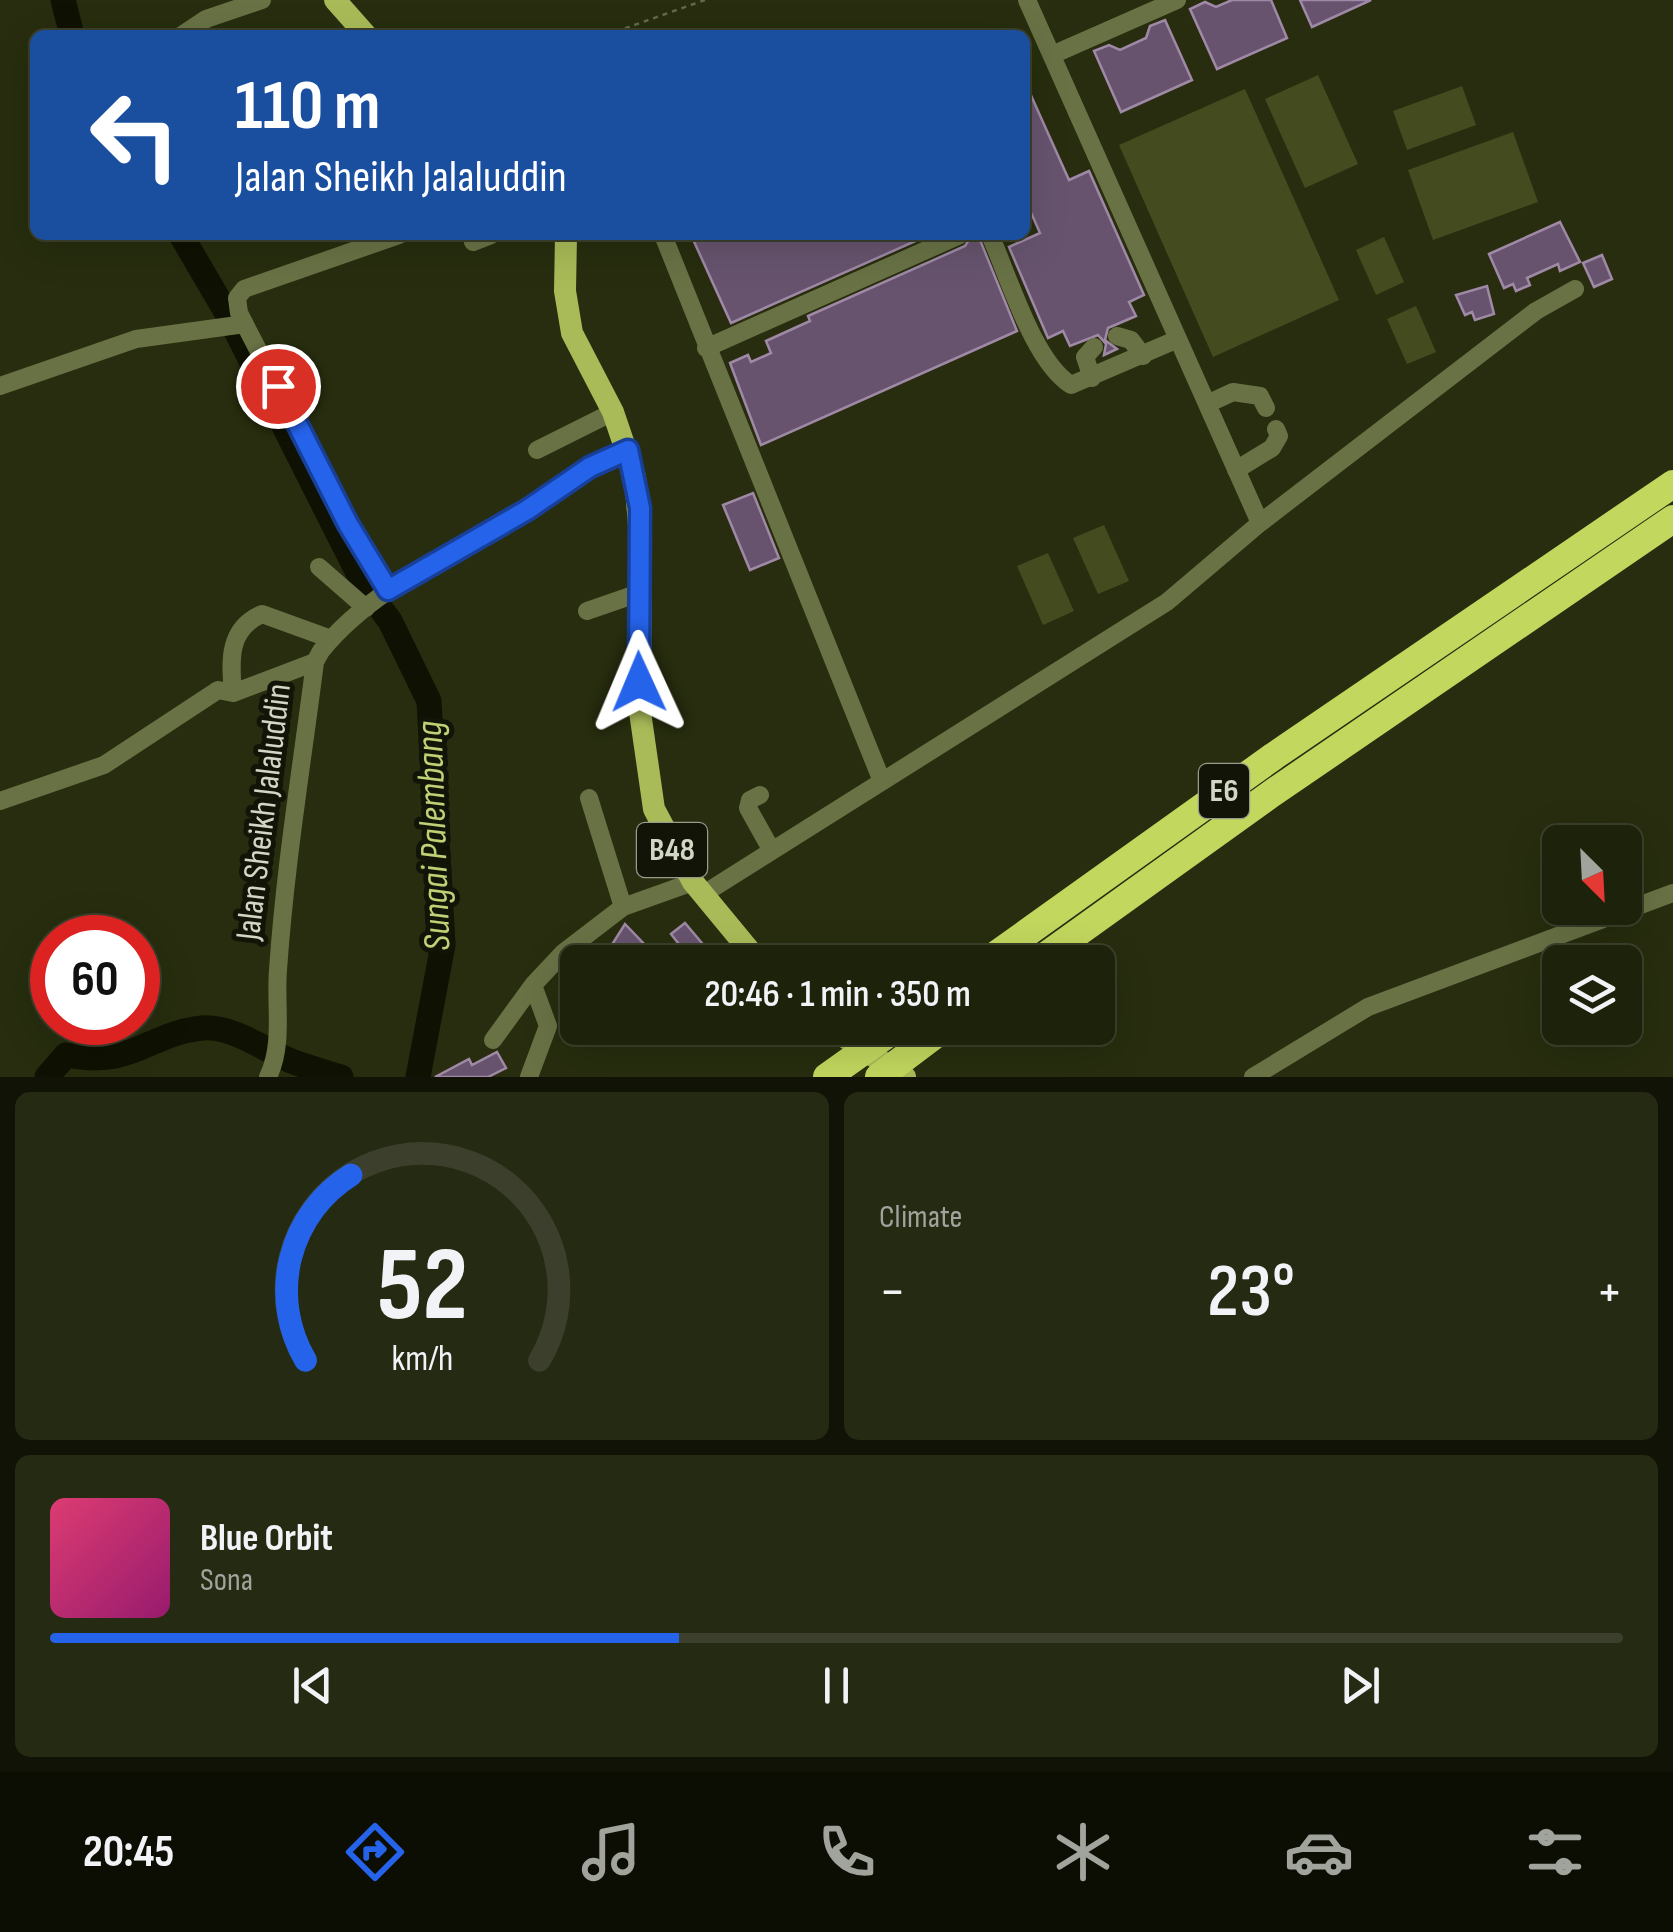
<!DOCTYPE html>
<html lang="en">
<head>
<meta charset="utf-8">
<style>
  body { margin:0; font-family:"Sofia Sans Condensed",sans-serif; background:#252a13; color:#f1f3f6; height:100vh; display:flex; flex-direction:column; font-size:38px; white-space:nowrap }
  * { box-sizing:border-box; margin:0 }
  p { font-size:32px; color:#a0a49c }
  .icon { flex:none; width:55px; height:55px; fill:none; stroke:currentColor; stroke-width:2; stroke-linecap:round; stroke-linejoin:round }
  .map { position:relative; height:1077px; overflow:hidden }
  .drawer { display:flex; flex-direction:column; gap:15px; padding:15px; background:#101306; flex:1 }
  .drawer>* { flex:none }
  .top-card { position:absolute; left:30px; top:30px; width:1000px; height:210px; border-radius:15px; box-shadow:0 10px 40px #0002,0 0 0 2px #3b3f2b; background:#1a4fa0; color:#fff; overflow:hidden }
  .needle { width:65px; rotate:156deg }
  .tools { position:absolute; left:1542px; top:825px; display:grid; gap:20px }
  .tools a { display:grid; place-items:center; width:100px; height:100px; border-radius:15px; background:#1d220a; box-shadow:0 10px 40px #0002,0 0 0 2px #3b3f2b; font-size:50px }
  .speed { position:absolute; left:30px; top:915px; display:flex; gap:20px; font-size:50px; font-weight:700; text-align:center }
  .speed>* { display:grid; place-content:center; width:130px; height:130px; border-radius:50%; background:#1d220a; box-shadow:0 10px 40px #0002,0 0 0 2px #3b3f2b; line-height:1 }
  .speed .limit { border:15px solid #d22; background:#fff; color:#111 }
  .pin { position:absolute; display:grid; place-items:center; width:85px; height:85px; color:#fff; margin:-42px; border:5px solid #fff; border-radius:50%; box-shadow:0 2px 10px #0007 }
  .me { position:absolute; width:110px; margin:-55px; rotate:359deg; stroke-linejoin:round; filter:drop-shadow(0 0 8px #0008) }
  .turn { display:flex; align-items:center; gap:35px; height:210px; padding:0 40px; font-size:45px }
  .turn .icon { width:130px; height:130px; stroke-width:2.5 }
  .turn b { display:block; font-size:70px; line-height:85px }
  .big { font-size:75px; font-weight:600; line-height:1.1 }
  .drawer .card { flex:1; display:flex; flex-direction:column; justify-content:center; gap:15px; min-width:0; padding:0 35px; border-radius:15px; background:#252a13 }
  .drawer .dial { align-items:center; gap:0 }
  .dial svg { height:260px; overflow:visible; fill:none; stroke:#3b3f2b; stroke-width:7; stroke-linecap:round; text-anchor:middle }
  .dial text { fill:#f1f3f6; stroke:none }
  .song { display:flex; align-items:center; gap:30px }
  .cover { width:120px; height:120px; border-radius:15px; background:linear-gradient(135deg,hsl(340 70% 55%),hsl(320 70% 35%)) }
  .played { height:10px; border-radius:5px; background:linear-gradient(90deg,#2563eb 40%,#3b3f2b 40%) }
  .keys { display:flex; justify-content:space-around; direction:ltr }
  .heat { display:flex; justify-content:space-between; align-items:center; font-size:55px; direction:ltr }
  .drawer .tiles { flex:1; display:grid; gap:15px; grid-template-columns:1fr 1fr }
  .card:last-child { grid-column:span 2 }
  .trip { position:absolute; left:560px; top:945px; width:555px; height:100px; border-radius:15px; background:#1d220a; box-shadow:0 10px 40px #0002,0 0 0 2px #3b3f2b; font-weight:600; line-height:100px; text-align:center }
  .menu { display:flex; height:160px; justify-content:space-around; align-items:center; background:#0c0e04; color:#a0a49c }
  .menu .icon { width:70px; height:70px }
  .menu .on { color:#2563eb }
  .menu b { font-size:45px; color:#f1f3f6 }
  .map>svg:first-child { display:block }
</style>
</head>
<body>
<div class="map">
<svg width="1673" height="1077" viewBox="0 0 1673 1077">
  <rect width="100%" height="100%" fill="#272d0e"/>
  <path fill="#444c1f" d="M 1318,75 L 1358,164 L 1305,188 L 1265,99 Z
    M 1462,86 L 1476,125 L 1407,150 L 1393,111 Z
    M 1245,89 L 1339,300 L 1213,357 L 1119,145 Z
    M 1513,132 L 1538,202 L 1433,240 L 1408,170 Z
    M 1384,237 L 1404,282 L 1376,295 L 1356,250 Z
    M 1416,306 L 1436,352 L 1407,364 L 1387,319 Z
    M 1104,525 L 1129,581 L 1098,594 L 1073,538 Z
    M 1048,553 L 1074,611 L 1043,625 L 1017,566 Z"/>
  <g fill="none" stroke-linecap="round" stroke-linejoin="round">
    <path stroke="#0f1202" stroke-width="25" d="M 63,0 L 72,35
      M 181,235 L 229,317 L 365,587 L 390,621 L 429,701 L 443,945 L 418,1077
      M 47,1077 L 66,1055 C 135,1068 146,1034 202,1028 C 230,1026 258,1045 282,1057 C 301,1066 322,1071 341,1077"/>
  </g>
  <path fill="#67536e" stroke="#9f89a6" stroke-width="2.5" d="M 1232,0 L 1271,0 L 1287,38 L 1217,69 L 1190,9 L 1205,2 L 1216,7 Z
    M 1300,0 L 1371,0 L 1312,27 Z
    M 1165,20 L 1192,80 L 1121,112 L 1094,51 L 1109,45 L 1120,50 L 1146,38 L 1150,26 Z
    M 1025,82 L 1069,180 L 1089,171 L 1144,295 L 1129,302 L 1136,316 L 1108,328 L 1105,340 L 1117,349 L 1104,355 L 1106,344 L 1098,335 L 1070,346 L 1063,331 L 1048,338 L 1009,247 L 1040,233 L 1025,199 Z
    M 1560,222 L 1580,262 L 1560,271 L 1558,264 L 1527,278 L 1530,285 L 1516,291 L 1513,284 L 1504,288 L 1489,254 Z
    M 691,235 L 929,235 L 731,323 Z
    M 972,235 L 978,235 L 1017,331 L 761,445 L 730,363 L 748,355 L 751,362 L 771,353 L 766,341 L 810,321 L 808,316 L 965,246 Z
    M 1602,255 L 1612,279 L 1594,287 L 1583,263 Z
    M 1487,286 L 1494,314 L 1475,320 L 1472,312 L 1465,315 L 1456,295 Z
    M 753,493 L 779,558 L 750,570 L 723,505 Z
    M 685,923 L 707,949 L 692,961 L 671,934 Z
    M 625,924 L 645,945 L 626,962 L 613,943 Z
    M 497,1052 L 506,1068 L 488,1077 L 435,1077 L 469,1059 L 472,1065 Z"/>
  <g fill="none" stroke-linecap="round" stroke-linejoin="round">
    <path stroke="#63684e" stroke-width="2.5" stroke-dasharray="5 5" stroke-linecap="butt" d="M 606,35 L 705,0"/>
    <path stroke="#697245" stroke-width="18" d="M 1027,0 L 1260,523
      M 182,35 L 206,19 L 262,0
      M 1052,55 L 1177,0
      M 663,235 L 881,779
      M 990,235 C 1009,277 1033,361 1071,385 L 1178,339
      M 473,242 L 491,235
      M 1117,336 L 1131,340 L 1143,356
      M 706,348 L 960,235
      M 1092,378 L 1085,357 L 1094,347
      M 0,386 L 136,339 L 245,324
      M 1207,404 L 1233,392 L 1260,396 L 1266,408
      M 537,450 L 613,412
      M 1236,470 L 1272,448 L 1279,436 L 1276,429
      M 319,567 L 366,608
      M 388,590 L 348,524 L 239,313 L 237,298 L 244,289 L 399,235
      M 587,611 L 639,593
      M 233,693 C 230,660 228,629 262,614 L 331,639
      M 760,795 L 750,800 L 748,808 L 772,851
      M 589,798 L 623,907
      M 0,801 L 104,765 L 218,690 L 233,693 L 315,662
      M 702,895 L 1167,602 L 1260,523 L 1536,311 L 1575,289
      M 493,1040 L 533,985
      M 268,1077 C 284,1044 275,1005 278,970 C 285,867 302,764 315,662 L 321,651 C 371,589 449,556 516,516 C 554,494 587,468 628,450
      M 529,1077 L 548,1026 L 533,985 L 563,953 L 623,907 L 693,882
      M 1253,1077 L 1368,1007 L 1673,893"/>
    <path stroke="#a9bb58" stroke-width="22" d="M 335,0 L 366,35
      M 566,235 L 565,291 L 572,333 L 613,412 L 635,477 L 641,549 L 640,712 L 654,809 L 693,882 L 759,962
      M 831,1028 L 905,1077"/>
    <path stroke="#c2d75e" stroke-width="28" d="M 986,962 L 1274,756 L 1673,484
      M 1037,962 L 1271,794 L 1673,519"/>
    <path stroke="#c2d75e" stroke-width="28" d="M 827,1077 L 896,1028
      M 879,1077 L 936,1034"/>
  </g>
  <g fill="none" stroke-linecap="round" stroke-linejoin="round">
    <defs>
      <path id="route" d="M 278,386 L 348,524 L 388,590 L 527,510 L 590,467 L 628,450 L 640,508 L 639,682"/>
    </defs>
    <use href="#route" stroke="#184099" stroke-width="25"/>
    <use href="#route" stroke="#2563eb" stroke-width="18"/>
  </g>
  <g text-anchor="middle" dominant-baseline="central" stroke-width="10" stroke-linejoin="round" paint-order="stroke">
    <g fill="#111407" stroke="#989c8b" stroke-width="2.5">
      <rect x="1199" y="764" width="50" height="54" rx="8"/>
      <rect x="637" y="823" width="70" height="54" rx="8"/>
    </g>
    <g font-size="32" font-weight="bold" fill="#d2d6c4">
      <text x="1224" y="791">E6</text>
      <text x="672" y="850">B48</text>
    </g>
    <g font-size="35" fill="#d2d6c4" stroke="#111407">
      <text transform="translate(264 812) rotate(-83)">Jalan Sheikh Jalaluddin</text>
    </g>
    <g font-size="38" font-style="italic" fill="#bfd175" stroke="#111407">
      <text transform="translate(434 836) rotate(-92)">Sungai Palembang</text>
    </g>
  </g>
</svg>
<div class="tools">
<a><svg class="needle" viewBox="-14 -14 28 28"><path d="M0-13l5 13h-10z" fill="#e53935"/><path d="M0 13l5-13h-10z" fill="#a0a49c"/></svg></a>
<a><svg class="icon" aria-label="layers" viewBox="0 0 24 24"><path d="M12 4l9 5-9 5-9-5zM3 14l9 5 9-5"/></svg></a>
</div>
<div class="speed"><div class="limit">60</div></div>
<div class="pin" style="left:278px;top:386px;background:#d93025"><svg class="icon" aria-label="arrive" viewBox="0 0 24 24"><path d="M6 21V4h12l-3 4 3 4H6"/></svg></div>
<svg class="me" style="left:639px;top:682px" viewBox="-20 -20 40 40"><path d="M0-17L14 15 0 8-14 15z" fill="#2563eb" stroke="#fff" stroke-width="4"/></svg>
<div class="trip">20:46 · 1 min · 350 m</div>
<div class="top-card">
<div class="turn"><svg class="icon" aria-label="left" viewBox="0 0 24 24"><path d="M17 20v-9H6M10 6l-5 5 5 5"/></svg><div><b>110 m</b>Jalan Sheikh Jalaluddin</div></div>
</div>
</div>
<section class="drawer">
<div class="tiles">
<div class="card dial"><svg viewBox="0 0 100 80">
<path d="M14 69A42 42 0 1 1 86 69"/>
<path d="M14 69A42 42 0 0 1 28 12" stroke="#2563eb"/>
<text x="50" y="56" font-size="32" font-weight="700">52</text>
<text x="50" y="72" font-size="11">km/h</text>
</svg></div>
<div class="card"><p>Climate</p>
<div class="heat"><a>−</a><b class="big">23°</b><a>+</a></div>
</div>
<div class="card">
<div class="song"><i class="cover"></i><div><b>Blue Orbit</b><p>Sona</p></div></div>
<div class="played"></div>
<div class="keys"><svg class="icon" aria-label="previous" viewBox="0 0 24 24"><path d="M18 5L8 12l10 7zM5 5v14"/></svg><svg class="icon" aria-label="pause" viewBox="0 0 24 24"><path d="M8 5v14M16 5v14"/></svg><svg class="icon" aria-label="next" viewBox="0 0 24 24"><path d="M6 5l10 7-10 7zM19 5v14"/></svg></div>
</div>
</div>
</section>
<nav class="menu">
<b>20:45</b>
<svg class="icon on" aria-label="directions" viewBox="0 0 24 24"><path d="M12 3l9 9-9 9-9-9zM9 14v-3h6M13 9l2 2-2 2"/></svg>
<svg class="icon" aria-label="music" viewBox="0 0 24 24"><path d="M9 18V5l10-2v13"/><circle cx="6" cy="18" r="3"/><circle cx="16" cy="16" r="3"/></svg>
<svg class="icon" aria-label="phone" viewBox="0 0 24 24"><path d="M5 4h4l2 5-3 2q2 4 5 5l2-3 5 2v4C11 20 4 13 5 4z"/></svg>
<svg class="icon" aria-label="climate" viewBox="0 0 24 24"><path d="M12 3v18M4 7l16 10M4 17L20 7"/></svg>
<svg class="icon" aria-label="car" viewBox="0 0 24 24"><path d="M5 17H2v-5l4-1 3-4h7l3 4 3 1v5h-3M9 17h6M6 11h13"/><circle cx="7" cy="17" r="2"/><circle cx="17" cy="17" r="2"/></svg>
<svg class="icon" aria-label="filters" viewBox="0 0 24 24"><path d="M4 7h16M4 17h16"/><circle cx="9" cy="7" r="2"/><circle cx="15" cy="17" r="2"/></svg>
</nav>
</body>
</html>
